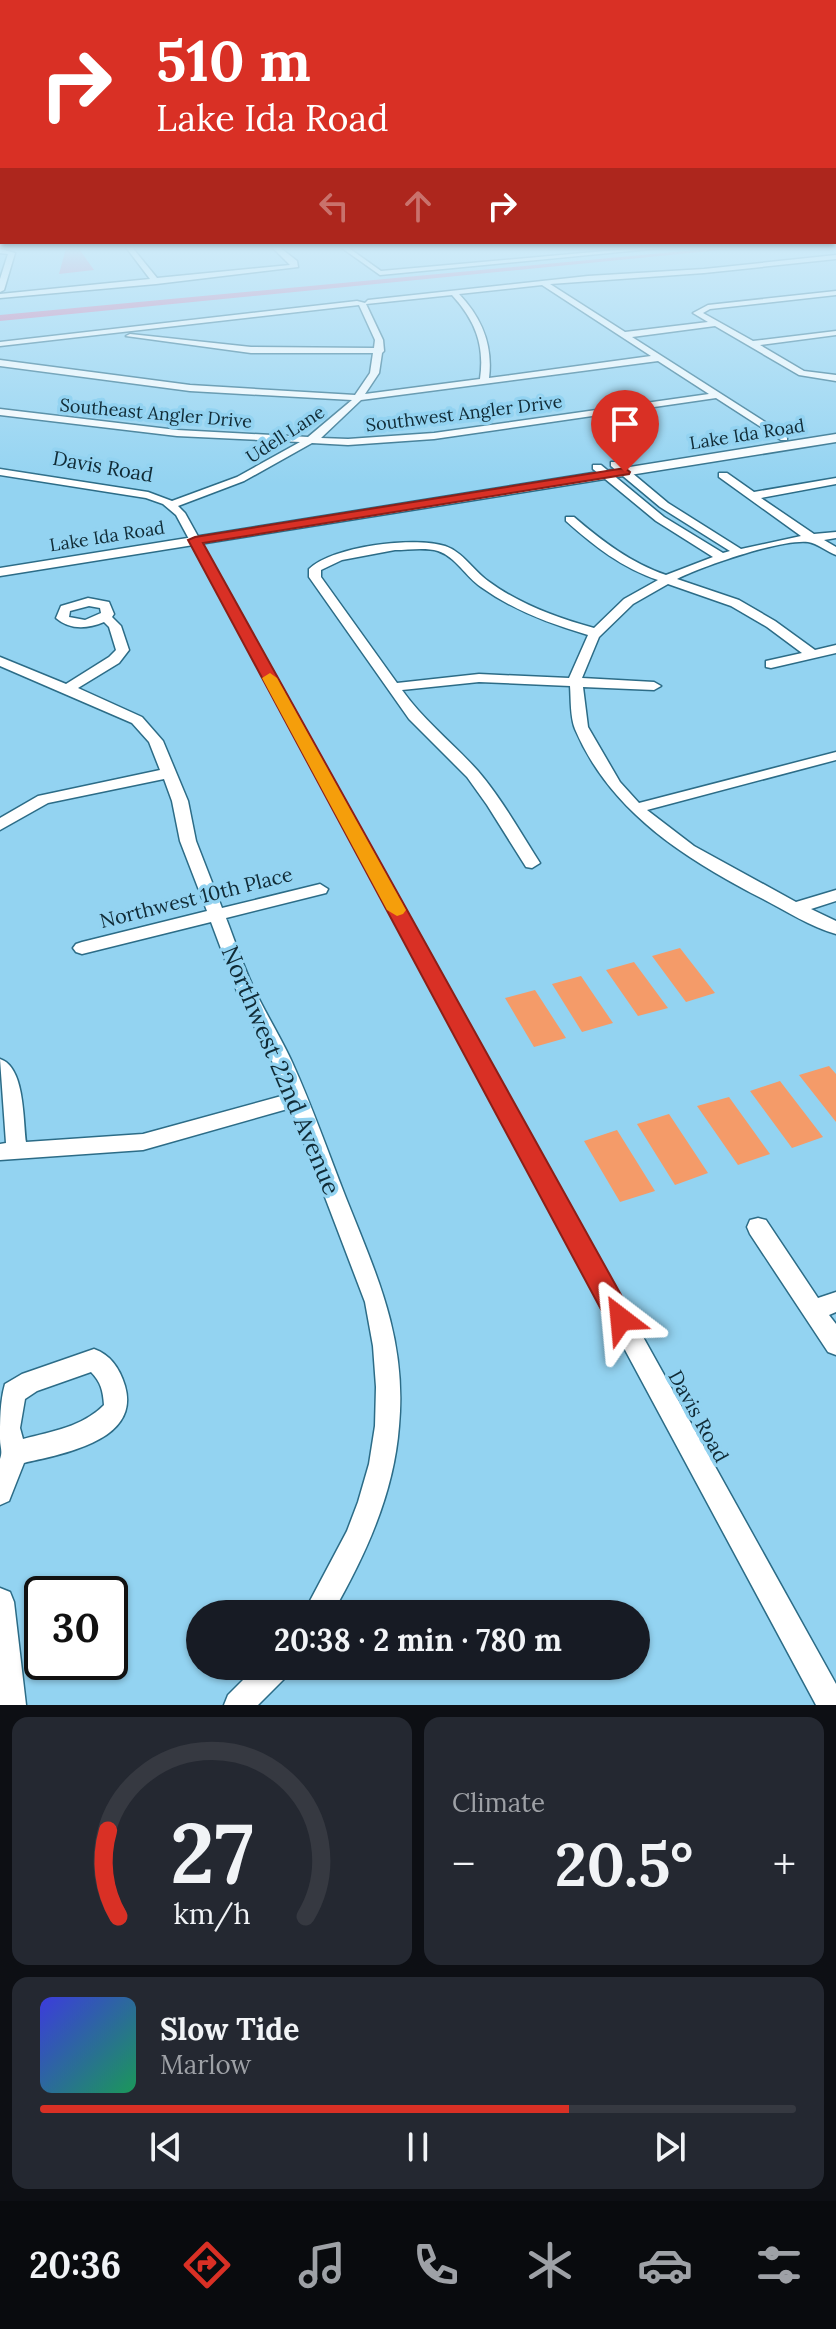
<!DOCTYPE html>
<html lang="en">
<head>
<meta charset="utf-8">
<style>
  body { margin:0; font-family:Lora,serif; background:#242831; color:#f1f3f6; height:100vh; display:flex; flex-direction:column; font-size:30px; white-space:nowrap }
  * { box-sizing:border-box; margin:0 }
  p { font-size:26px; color:#9ea1a6 }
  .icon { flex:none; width:44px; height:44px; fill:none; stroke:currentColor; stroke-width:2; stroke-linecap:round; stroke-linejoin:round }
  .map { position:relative; height:1705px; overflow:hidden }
  .side { display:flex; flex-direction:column; gap:12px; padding:12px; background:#0d0f14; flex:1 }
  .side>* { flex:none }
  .hud { position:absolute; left:0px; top:0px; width:836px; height:244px; box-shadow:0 2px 6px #0004; background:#d93025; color:#fff; overflow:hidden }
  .speed { position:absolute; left:24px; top:1576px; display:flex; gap:16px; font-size:40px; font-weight:700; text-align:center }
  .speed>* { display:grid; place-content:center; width:104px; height:104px; border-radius:50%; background:#171b24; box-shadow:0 2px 6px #0004; line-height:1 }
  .speed .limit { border:4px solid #111; border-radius:12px; background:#fff; color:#111 }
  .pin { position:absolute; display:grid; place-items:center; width:68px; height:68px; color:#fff; margin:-82px -34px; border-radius:50% 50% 50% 0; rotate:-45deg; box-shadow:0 0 8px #0007 }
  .pin .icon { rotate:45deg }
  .me { position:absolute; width:88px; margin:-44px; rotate:331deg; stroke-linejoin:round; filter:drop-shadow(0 0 6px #0008) }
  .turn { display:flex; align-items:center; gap:28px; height:168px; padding:0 24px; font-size:36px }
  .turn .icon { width:104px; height:104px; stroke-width:2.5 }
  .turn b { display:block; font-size:56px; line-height:68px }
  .lanes { display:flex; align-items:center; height:76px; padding:0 24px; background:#0003; justify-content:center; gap:40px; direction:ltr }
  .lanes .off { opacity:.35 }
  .big { font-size:60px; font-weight:700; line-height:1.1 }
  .side .card { flex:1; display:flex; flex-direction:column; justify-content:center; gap:12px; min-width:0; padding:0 28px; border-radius:16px; background:#242831 }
  .side .dial { align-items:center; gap:0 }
  .dial svg { height:208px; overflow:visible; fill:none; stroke:#363941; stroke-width:7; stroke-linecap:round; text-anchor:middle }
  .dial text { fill:#f1f3f6; stroke:none }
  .song { display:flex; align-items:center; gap:24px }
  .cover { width:96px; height:96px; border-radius:12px; background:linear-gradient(135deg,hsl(240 70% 55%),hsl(150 70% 35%)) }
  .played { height:8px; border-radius:4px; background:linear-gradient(90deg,#d93025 70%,#363941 70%) }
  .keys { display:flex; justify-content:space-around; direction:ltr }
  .heat { display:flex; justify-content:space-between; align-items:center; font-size:44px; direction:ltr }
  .side .tiles { flex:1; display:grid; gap:12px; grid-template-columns:1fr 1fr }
  .card:last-child { grid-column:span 2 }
  .trip { position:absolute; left:186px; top:1600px; width:464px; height:80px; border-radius:40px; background:#171b24; box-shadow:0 2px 6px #0004; font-weight:700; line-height:80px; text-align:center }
  .dock { display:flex; height:128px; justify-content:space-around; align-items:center; background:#090b0e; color:#9ea1a6 }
  .dock .icon { width:56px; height:56px }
  .dock .current { color:#d93025 }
  .dock b { font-size:36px; color:#f1f3f6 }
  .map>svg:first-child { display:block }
</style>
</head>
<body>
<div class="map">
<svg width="836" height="1705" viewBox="0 0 836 1705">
  <rect width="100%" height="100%" fill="#93d3f1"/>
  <path fill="#f49b69" d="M 680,948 L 715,993 L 686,1002 L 652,956 Z
    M 634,962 L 668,1008 L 638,1016 L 606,970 Z
    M 581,976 L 613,1023 L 582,1032 L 552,984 Z
    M 535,990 L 566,1038 L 534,1047 L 505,998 Z
    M 829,1066 L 836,1074 L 836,1122 L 799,1075 Z
    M 780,1081 L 823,1137 L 792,1148 L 750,1091 Z
    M 729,1097 L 770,1154 L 738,1165 L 697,1106 Z
    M 669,1114 L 708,1173 L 675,1185 L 637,1124 Z
    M 617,1130 L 655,1191 L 620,1202 L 584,1141 Z"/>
  <path fill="#d670a5" d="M 33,246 L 77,246 L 94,270 L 59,274 L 66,248 Z"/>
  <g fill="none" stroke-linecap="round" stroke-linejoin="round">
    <path fill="#d670a5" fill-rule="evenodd" d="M 738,246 L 761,246 L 0,321 L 0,315 Z"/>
    <defs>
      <path id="minor" d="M 125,246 L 131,246 L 157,278 L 290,265 L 271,246 L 278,246 L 297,261 L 298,267 L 156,284 L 0,298 L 0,294 L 150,279 Z
        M 339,246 L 346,246 L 381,271 L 662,246 L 682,246 L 380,275 Z
        M 0,249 L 15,253 L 4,290 L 0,292 L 0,279 L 8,254 L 0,253 Z
        M 836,255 L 836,259 L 704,273 L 550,284 L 625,332 L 708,322 L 693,313 L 708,305 L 836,291 L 836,295 L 710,309 L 703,313 L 753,341 L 836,331 L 836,335 L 760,345 L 804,371 L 836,375 L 836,381 L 799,375 L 715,326 L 632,337 L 787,436 L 787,440 L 781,440 L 716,398 L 434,439 L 348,445 L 312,443 L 244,481 L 178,506 L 185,513 L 836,1684 L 836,1705 L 816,1705 L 176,515 L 163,504 L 146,498 L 0,475 L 0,469 L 148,492 L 172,501 L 237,477 L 300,442 L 177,436 L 0,415 L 0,409 L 177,430 L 308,437 L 352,400 L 190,391 L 0,366 L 0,360 L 190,385 L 355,395 L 370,373 L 373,353 L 251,353 L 126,336 L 130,334 L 251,347 L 374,348 L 375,340 L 359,305 L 0,346 L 0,342 L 357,301 L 365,303 L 368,300 L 588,276 L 704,269 ZM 542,285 L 651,356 L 489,378 C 493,345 482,318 459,294 ZM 452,295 C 475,320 485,345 480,379 L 365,394 L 379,373 L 382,353 L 384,351 L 383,340 L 366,304 ZM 658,361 L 709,394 L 434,433 L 348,439 L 321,438 L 361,400 Z
        M 611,462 L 619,462 L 668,503 L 741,549 L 801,536 L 719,477 L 719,473 L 727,473 L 754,492 L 836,478 L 836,484 L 761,498 L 814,534 L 836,532 L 836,538 L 824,540 L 836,547 L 836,555 C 827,552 817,543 808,542 C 781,539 703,566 677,579 L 739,600 L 775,621 L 815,650 L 836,645 L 836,653 L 771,668 L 766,667 L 766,661 L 802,653 L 767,627 L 731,606 L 668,584 L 633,604 L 599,637 L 582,678 L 654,682 L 661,686 L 654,690 L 583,687 L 588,727 L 620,782 L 639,803 L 836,752 L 836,760 L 647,810 L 694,846 L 796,902 L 836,890 L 836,901 L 811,909 L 836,921 L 836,934 C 811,927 786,911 763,899 C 687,860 610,812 575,729 C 570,717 571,699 570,686 L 479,682 L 402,690 C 424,721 453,743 478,771 C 502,799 520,832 540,863 L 532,868 L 526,867 L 487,805 L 467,777 L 409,719 L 309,577 L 309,569 C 332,546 415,536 445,546 C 463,552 473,570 488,581 C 519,604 557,618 594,628 L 624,599 L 658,580 C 622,568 594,546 566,521 L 566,517 L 574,517 C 602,541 631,563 666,575 L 713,557 L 656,521 L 593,469 L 593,465 L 601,465 L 664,517 L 723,553 L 730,551 L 660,507 L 611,466 ZM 395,550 C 409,550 425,547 438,551 C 456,557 466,577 481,587 C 513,610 550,624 588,635 L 569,678 L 479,674 L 397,683 L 321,577 L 321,570 L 342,560 Z
        M 88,598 L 109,602 L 114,614 L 112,617 L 121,626 L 129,650 L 119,663 L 78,688 L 142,717 L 163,741 L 188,801 L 196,841 L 222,908 L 320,884 L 328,889 L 326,893 L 226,918 C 236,944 245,972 258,997 C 269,1019 282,1040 292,1062 C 312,1106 328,1152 346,1198 C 377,1276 407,1339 399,1426 C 394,1494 365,1556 332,1614 L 303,1614 L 347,1531 L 358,1502 L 369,1464 L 375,1426 L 376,1387 L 373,1346 L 365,1302 L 291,1108 L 143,1150 L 0,1160 L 0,1144 L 6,1143 L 0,1059 C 25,1067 23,1120 26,1142 L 143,1134 L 285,1095 L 272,1061 L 238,994 L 211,922 L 82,954 L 76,952 L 73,948 L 76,944 L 82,942 L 207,911 L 180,841 L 172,801 L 164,779 L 48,803 L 0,830 L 0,818 L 38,796 L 160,770 L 149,742 L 132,723 L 0,666 L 0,657 L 66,684 L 109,657 L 116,650 L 109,627 L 104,622 C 87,629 70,630 56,618 L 61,606 ZM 89,606 L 100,608 L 101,613 L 85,620 L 69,617 L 70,611 Z
        M 758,1218 L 766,1220 L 818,1298 L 836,1292 L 836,1312 L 829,1315 L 836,1324 L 836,1355 L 828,1352 L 750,1234 L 747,1227 L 750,1220 Z
        M 94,1349 C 111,1355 120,1369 125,1386 C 141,1441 62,1454 24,1463 L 9,1501 L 0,1505 L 0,1459 C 3,1451 0,1447 0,1439 C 0,1421 0,1401 5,1384 L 22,1374 ZM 91,1372 C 101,1382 103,1391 104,1405 C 82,1427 53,1431 23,1439 L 20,1428 L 25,1399 L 37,1391 Z
        M 0,1588 L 10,1592 L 14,1602 L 26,1705 L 0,1705 Z
        M 257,1666 L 291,1666 L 287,1676 L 258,1705 L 224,1705 L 228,1695 Z"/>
      <path id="tertiary" d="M 836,434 L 836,442 L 0,576 L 0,568 Z"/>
    </defs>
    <use href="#minor" stroke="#2c6c87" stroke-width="3"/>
    <use href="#tertiary" stroke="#2c6c87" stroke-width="3"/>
    <use href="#minor" fill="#fff" fill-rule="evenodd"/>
    <use href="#tertiary" fill="#fff" fill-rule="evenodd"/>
  </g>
  <linearGradient id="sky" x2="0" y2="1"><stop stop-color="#a199cd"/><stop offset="0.51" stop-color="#ceebf9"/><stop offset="1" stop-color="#ceebf9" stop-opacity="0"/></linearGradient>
  <rect width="836" height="484" fill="url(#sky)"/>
  <path fill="#d93025" stroke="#8d1f18" stroke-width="2" d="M 625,468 L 630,472 L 629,474 L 203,543 L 630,1311 L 634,1319 L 630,1328 L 621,1331 L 611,1328 L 188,540 L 195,537 Z"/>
  <path fill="#f59e0b" d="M 270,673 L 277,678 L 406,910 L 403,914 L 397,916 L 387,910 L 262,678 Z"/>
  <g text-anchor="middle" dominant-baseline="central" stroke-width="7" stroke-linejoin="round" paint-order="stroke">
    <g font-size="18" fill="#102b36" stroke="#93d3f1">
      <text transform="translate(156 413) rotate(5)">Southeast Angler Drive</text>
      <text transform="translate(464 413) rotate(-7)">Southwest Angler Drive</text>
      <text transform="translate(285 434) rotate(-33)">Udell Lane</text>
      <text transform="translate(747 434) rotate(-9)">Lake Ida Road</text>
      <text transform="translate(107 536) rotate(-9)">Lake Ida Road</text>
    </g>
    <g font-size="20" fill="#102b36" stroke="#93d3f1">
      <text transform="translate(103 466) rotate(10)">Davis Road</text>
      <text transform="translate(196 897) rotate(-14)">Northwest 10th Place</text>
      <text transform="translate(699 1416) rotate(61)">Davis Road</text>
    </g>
    <g font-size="24" fill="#102b36" stroke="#93d3f1">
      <text transform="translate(281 1070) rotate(67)">Northwest 22nd Avenue</text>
    </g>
  </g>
</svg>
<div class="speed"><div class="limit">30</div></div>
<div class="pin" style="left:625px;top:472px;background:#d93025"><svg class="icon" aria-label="arrive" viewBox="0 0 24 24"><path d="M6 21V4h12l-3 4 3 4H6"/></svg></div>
<svg class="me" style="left:621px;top:1319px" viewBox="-20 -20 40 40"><path d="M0-17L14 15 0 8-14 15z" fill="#d93025" stroke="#fff" stroke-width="4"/></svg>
<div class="trip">20:38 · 2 min · 780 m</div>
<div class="hud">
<div class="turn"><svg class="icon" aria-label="right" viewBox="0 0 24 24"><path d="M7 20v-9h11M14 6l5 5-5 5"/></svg><div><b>510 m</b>Lake Ida Road</div></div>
<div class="lanes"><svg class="icon off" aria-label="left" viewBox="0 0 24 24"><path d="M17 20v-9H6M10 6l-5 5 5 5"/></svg><svg class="icon off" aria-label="ahead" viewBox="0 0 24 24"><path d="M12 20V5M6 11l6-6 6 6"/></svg><svg class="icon" aria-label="right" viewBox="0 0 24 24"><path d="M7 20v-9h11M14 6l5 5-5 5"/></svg></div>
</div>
</div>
<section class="side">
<div class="tiles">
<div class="card dial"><svg viewBox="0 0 100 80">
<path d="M14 69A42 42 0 1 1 86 69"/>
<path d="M14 69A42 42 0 0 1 10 36" stroke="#d93025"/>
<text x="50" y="56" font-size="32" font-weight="700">27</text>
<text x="50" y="72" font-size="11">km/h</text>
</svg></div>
<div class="card"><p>Climate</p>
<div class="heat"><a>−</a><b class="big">20.5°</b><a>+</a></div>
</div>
<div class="card">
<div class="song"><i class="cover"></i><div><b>Slow Tide</b><p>Marlow</p></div></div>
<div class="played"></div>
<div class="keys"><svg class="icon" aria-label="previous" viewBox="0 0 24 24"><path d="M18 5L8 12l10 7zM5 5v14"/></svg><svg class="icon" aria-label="pause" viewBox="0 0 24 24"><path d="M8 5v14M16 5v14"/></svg><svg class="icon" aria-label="next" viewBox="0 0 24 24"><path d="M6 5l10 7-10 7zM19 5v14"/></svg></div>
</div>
</div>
</section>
<nav class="dock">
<b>20:36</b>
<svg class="icon current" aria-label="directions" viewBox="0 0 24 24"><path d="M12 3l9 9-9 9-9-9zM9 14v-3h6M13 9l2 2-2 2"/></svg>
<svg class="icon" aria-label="music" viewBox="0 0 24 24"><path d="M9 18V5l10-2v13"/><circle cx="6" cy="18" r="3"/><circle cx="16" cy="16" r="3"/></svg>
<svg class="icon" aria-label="phone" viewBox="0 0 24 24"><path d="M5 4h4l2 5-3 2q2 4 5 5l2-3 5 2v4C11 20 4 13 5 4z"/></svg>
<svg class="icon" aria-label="climate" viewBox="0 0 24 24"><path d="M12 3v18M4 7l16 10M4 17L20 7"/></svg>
<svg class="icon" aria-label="car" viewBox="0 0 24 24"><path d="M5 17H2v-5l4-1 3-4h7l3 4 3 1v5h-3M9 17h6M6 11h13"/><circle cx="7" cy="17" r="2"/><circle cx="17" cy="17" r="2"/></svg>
<svg class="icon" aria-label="filters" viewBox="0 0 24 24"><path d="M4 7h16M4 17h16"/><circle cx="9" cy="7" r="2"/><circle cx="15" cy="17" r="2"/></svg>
</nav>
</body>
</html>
